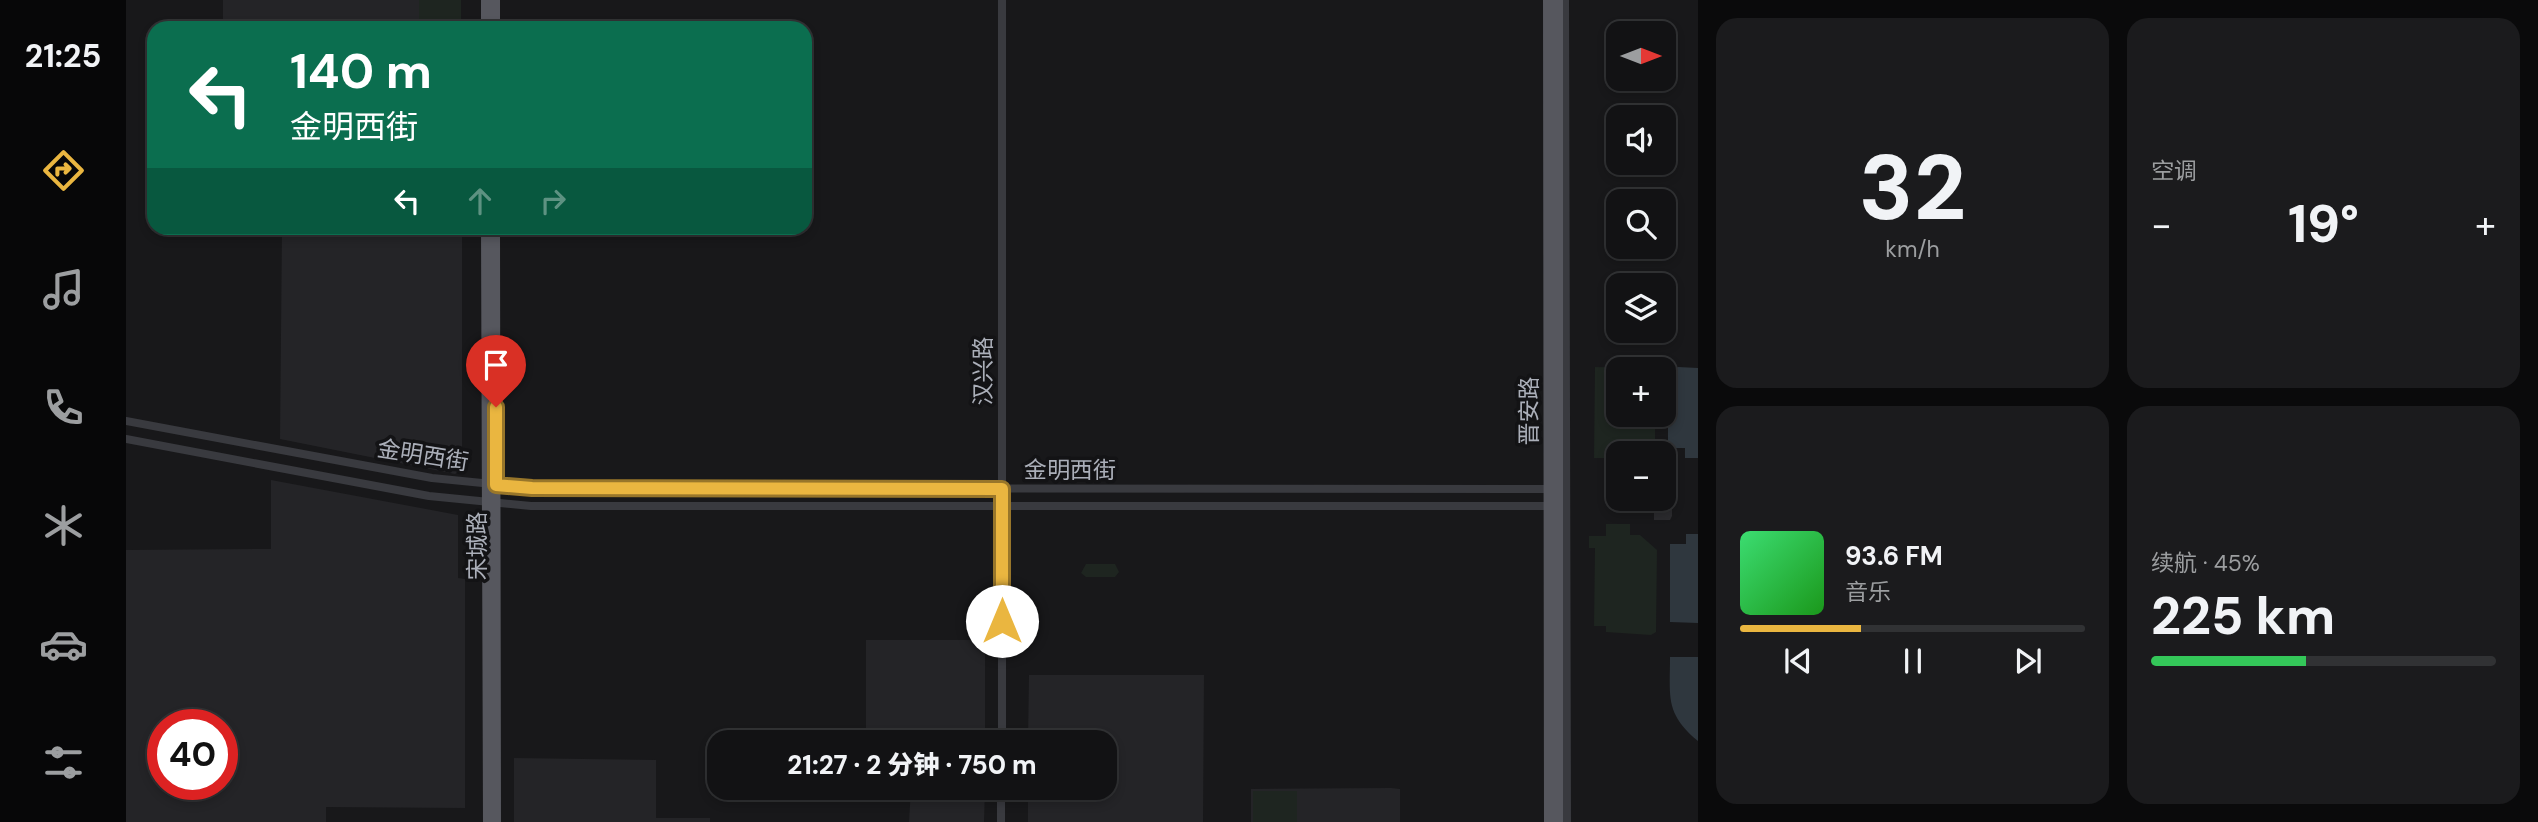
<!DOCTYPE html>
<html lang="zh">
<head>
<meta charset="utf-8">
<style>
  body { margin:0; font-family:"DM Sans","Noto Sans SC",sans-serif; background:#1b1b1d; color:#f1f3f6; height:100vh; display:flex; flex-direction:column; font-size:26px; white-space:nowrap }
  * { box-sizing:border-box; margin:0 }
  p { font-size:23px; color:#9c9ea0 }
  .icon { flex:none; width:38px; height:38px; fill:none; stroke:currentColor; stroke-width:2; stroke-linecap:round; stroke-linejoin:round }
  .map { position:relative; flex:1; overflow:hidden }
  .details { display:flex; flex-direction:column; gap:18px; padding:18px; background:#0a0a0b; width:840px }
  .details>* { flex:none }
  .top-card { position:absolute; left:21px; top:21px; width:665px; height:214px; border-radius:21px; box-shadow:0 4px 10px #0003,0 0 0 2px #313234; background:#0b6e4f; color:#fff; overflow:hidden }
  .needle { width:46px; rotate:90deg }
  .controls { position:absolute; left:1480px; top:21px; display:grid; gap:14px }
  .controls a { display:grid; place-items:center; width:70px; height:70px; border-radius:14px; background:#121214; box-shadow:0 4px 10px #0003,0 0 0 2px #313234; font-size:35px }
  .speed { position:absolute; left:21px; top:709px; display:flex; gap:14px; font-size:35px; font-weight:700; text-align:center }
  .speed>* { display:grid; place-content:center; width:91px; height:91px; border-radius:50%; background:#121214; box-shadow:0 4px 10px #0003,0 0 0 2px #313234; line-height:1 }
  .speed .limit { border:10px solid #d22; background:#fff; color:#111 }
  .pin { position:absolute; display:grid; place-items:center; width:60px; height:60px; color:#fff; margin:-72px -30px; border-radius:50% 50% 50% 0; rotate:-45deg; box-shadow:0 0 7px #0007 }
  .pin .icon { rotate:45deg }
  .me { position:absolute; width:77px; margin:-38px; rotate:0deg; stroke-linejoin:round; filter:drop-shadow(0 0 5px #0008) }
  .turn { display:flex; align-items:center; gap:24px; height:147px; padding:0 28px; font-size:32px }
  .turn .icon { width:91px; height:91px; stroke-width:2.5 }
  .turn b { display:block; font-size:49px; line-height:60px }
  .lanes { display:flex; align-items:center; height:66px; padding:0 28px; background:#0003; justify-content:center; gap:35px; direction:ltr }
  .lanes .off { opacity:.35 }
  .big { font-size:52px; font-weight:800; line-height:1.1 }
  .details .widget { flex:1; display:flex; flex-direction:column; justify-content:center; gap:10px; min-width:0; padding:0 24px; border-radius:21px; background:#1b1b1d }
  .details .dial { align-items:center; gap:0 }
  .dial b { font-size:91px; line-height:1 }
  .song { display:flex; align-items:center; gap:21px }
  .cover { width:84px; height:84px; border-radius:10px; background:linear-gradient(135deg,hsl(140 70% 55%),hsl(120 70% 35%)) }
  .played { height:7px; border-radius:4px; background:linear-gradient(90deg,#eab640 35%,#313234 35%) }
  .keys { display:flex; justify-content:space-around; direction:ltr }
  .heat { display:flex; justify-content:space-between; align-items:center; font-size:38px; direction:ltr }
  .charge { height:10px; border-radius:5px; background:linear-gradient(90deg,#34c759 45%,#313234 0) }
  .details .tiles { flex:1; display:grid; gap:18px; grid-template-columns:repeat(2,1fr) }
  .trip { position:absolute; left:581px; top:730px; width:410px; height:70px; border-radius:21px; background:#121214; box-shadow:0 4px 10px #0003,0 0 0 2px #313234; font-weight:800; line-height:70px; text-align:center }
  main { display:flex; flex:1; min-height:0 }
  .menu { display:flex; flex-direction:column; width:126px; justify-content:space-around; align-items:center; background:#070708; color:#9c9ea0 }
  .menu .icon { width:49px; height:49px }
  .menu .active { color:#eab640 }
  .menu b { font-size:32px; color:#f1f3f6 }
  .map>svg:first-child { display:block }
</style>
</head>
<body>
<main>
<nav class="menu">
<b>21:25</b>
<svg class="icon active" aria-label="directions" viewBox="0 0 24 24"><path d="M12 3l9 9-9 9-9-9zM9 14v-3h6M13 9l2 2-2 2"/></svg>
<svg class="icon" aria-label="music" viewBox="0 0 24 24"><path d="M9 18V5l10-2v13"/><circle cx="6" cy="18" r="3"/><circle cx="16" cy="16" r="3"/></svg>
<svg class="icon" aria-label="phone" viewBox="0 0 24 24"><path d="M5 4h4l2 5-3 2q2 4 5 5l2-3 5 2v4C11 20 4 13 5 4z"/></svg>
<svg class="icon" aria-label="climate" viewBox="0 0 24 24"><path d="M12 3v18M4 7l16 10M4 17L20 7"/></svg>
<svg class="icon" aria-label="car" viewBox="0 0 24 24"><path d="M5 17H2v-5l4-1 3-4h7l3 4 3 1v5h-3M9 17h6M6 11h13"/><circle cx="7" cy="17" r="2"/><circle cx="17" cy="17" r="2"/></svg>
<svg class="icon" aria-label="filters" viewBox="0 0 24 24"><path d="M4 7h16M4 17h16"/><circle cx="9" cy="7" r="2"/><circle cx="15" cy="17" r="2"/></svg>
</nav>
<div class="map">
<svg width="1572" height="822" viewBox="0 0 1572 822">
  <rect width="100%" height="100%" fill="#18181a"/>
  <path fill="#242427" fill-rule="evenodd" d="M 97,0 L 335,0 L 335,28 L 97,28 Z
    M 156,228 L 336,228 L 336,470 L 329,474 L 154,439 Z
    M 145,480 L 332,515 L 332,578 L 339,579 L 339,808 L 200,807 L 200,822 L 0,822 L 0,550 L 145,549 ZM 37,724 L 96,724 L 96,784 L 37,784 Z
    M 740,640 L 859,640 L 859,742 L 740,739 Z
    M 903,675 L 1078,675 L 1077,822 L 902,822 L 902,788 L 978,788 L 978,742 L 902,742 Z
    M 388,758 L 530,760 L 530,818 L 584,818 L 584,822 L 388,822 Z
    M 785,788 L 859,788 L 858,822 L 783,822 Z
    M 1265,788 L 1274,789 L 1274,822 L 1125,822 L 1125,789 Z"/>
  <path fill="#1e2520" d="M 293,0 L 335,0 L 335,28 L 293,28 Z
    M 1469,367 L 1510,368 L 1493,369 L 1493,415 L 1529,415 L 1529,452 L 1493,453 L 1493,472 L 1480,471 L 1480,458 L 1468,458 Z
    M 1480,524 L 1504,524 L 1504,535 L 1514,535 L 1531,550 L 1530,632 L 1525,635 L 1480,632 L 1480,626 L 1468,626 L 1469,548 L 1463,548 L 1463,536 L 1480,536 Z
    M 960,564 L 989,564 L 993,572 L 989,577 L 960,577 L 955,573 Z
    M 1127,791 L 1171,791 L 1171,822 L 1127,822 Z"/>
  <path fill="#2f373e" d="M 1552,367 L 1572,368 L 1572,458 L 1559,458 L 1559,448 L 1542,448 L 1542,373 Z
    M 1560,534 L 1572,534 L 1572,623 L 1544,622 L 1544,544 L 1560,544 Z
    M 1544,657 L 1572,657 L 1572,741 C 1539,713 1544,698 1544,657 Z"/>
  <path fill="#2b2b2e" d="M 1538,479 L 1546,482 L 1546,516 L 1544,520 L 1528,520 L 1528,513 L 1524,513 L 1524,499 L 1538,499 Z"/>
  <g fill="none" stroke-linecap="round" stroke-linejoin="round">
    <path stroke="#393a3f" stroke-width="8" d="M 1439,0 L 1441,822
      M 0,421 L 306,478 L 406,488 L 1429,489
      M 0,439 L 303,496 L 405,506 L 1426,506
      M 876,742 L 876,0
      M 875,822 L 875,788"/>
    <path stroke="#56575e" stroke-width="10" d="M 1422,0 L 1423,822
      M 1432,0 L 1432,822
      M 360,28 L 360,0
      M 369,28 L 369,0
      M 360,228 L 362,822
      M 369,228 L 370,822"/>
  </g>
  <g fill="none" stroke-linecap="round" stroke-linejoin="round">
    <defs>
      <path id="route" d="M 370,407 L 370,485 L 406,488 L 876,489 L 876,621"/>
    </defs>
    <use href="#route" stroke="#98762a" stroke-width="18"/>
    <use href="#route" stroke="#eab640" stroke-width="12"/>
  </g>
  <g text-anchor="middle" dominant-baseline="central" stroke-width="7" stroke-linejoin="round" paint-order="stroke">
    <g font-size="23" fill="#abafb9" stroke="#131315">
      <text transform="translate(857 371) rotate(-90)">汉兴路</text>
      <text transform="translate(1403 411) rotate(-90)">晋安路</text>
      <text transform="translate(297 455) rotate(9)">金明西街</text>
      <text x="944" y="470">金明西街</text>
      <text transform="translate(351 546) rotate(-90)">宋城路</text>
    </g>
  </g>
</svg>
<div class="controls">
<a><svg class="needle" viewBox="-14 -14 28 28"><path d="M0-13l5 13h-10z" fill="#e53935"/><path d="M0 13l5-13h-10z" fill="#9c9ea0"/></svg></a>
<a><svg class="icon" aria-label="sound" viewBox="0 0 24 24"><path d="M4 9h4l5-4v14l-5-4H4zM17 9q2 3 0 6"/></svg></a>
<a><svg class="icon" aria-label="search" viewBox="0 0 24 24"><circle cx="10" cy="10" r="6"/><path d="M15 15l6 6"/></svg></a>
<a><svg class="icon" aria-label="layers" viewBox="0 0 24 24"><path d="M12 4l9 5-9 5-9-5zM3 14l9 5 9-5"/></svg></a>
<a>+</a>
<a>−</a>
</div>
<div class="speed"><div class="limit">40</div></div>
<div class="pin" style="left:370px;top:407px;background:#d93025"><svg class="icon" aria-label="arrive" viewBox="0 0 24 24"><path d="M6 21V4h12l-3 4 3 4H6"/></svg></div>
<svg class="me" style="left:876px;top:621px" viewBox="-20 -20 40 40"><circle r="19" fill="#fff"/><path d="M0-13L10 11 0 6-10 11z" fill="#eab640"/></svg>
<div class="trip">21:27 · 2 分钟 · 750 m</div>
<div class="top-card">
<div class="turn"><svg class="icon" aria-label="left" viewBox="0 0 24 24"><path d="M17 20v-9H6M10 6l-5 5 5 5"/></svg><div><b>140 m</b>金明西街</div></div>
<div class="lanes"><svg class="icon" aria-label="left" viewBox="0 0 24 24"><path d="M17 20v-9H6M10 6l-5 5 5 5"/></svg><svg class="icon off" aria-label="ahead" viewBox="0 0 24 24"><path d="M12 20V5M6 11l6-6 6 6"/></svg><svg class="icon off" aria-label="right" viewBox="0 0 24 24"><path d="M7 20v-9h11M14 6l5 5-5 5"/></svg></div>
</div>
</div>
<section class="details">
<div class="tiles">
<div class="widget dial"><b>32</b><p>km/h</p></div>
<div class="widget"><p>空调</p>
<div class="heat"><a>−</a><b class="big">19°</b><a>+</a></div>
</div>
<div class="widget">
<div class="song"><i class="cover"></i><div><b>93.6 FM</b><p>音乐</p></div></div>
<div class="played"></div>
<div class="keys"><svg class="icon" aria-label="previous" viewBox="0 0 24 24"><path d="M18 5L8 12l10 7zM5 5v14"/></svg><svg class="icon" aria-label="pause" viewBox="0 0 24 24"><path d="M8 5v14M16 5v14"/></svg><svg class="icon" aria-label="next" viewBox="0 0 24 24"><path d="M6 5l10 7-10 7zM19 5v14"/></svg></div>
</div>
<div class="widget"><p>续航 · 45%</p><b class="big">225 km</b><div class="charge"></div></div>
</div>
</section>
</main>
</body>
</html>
